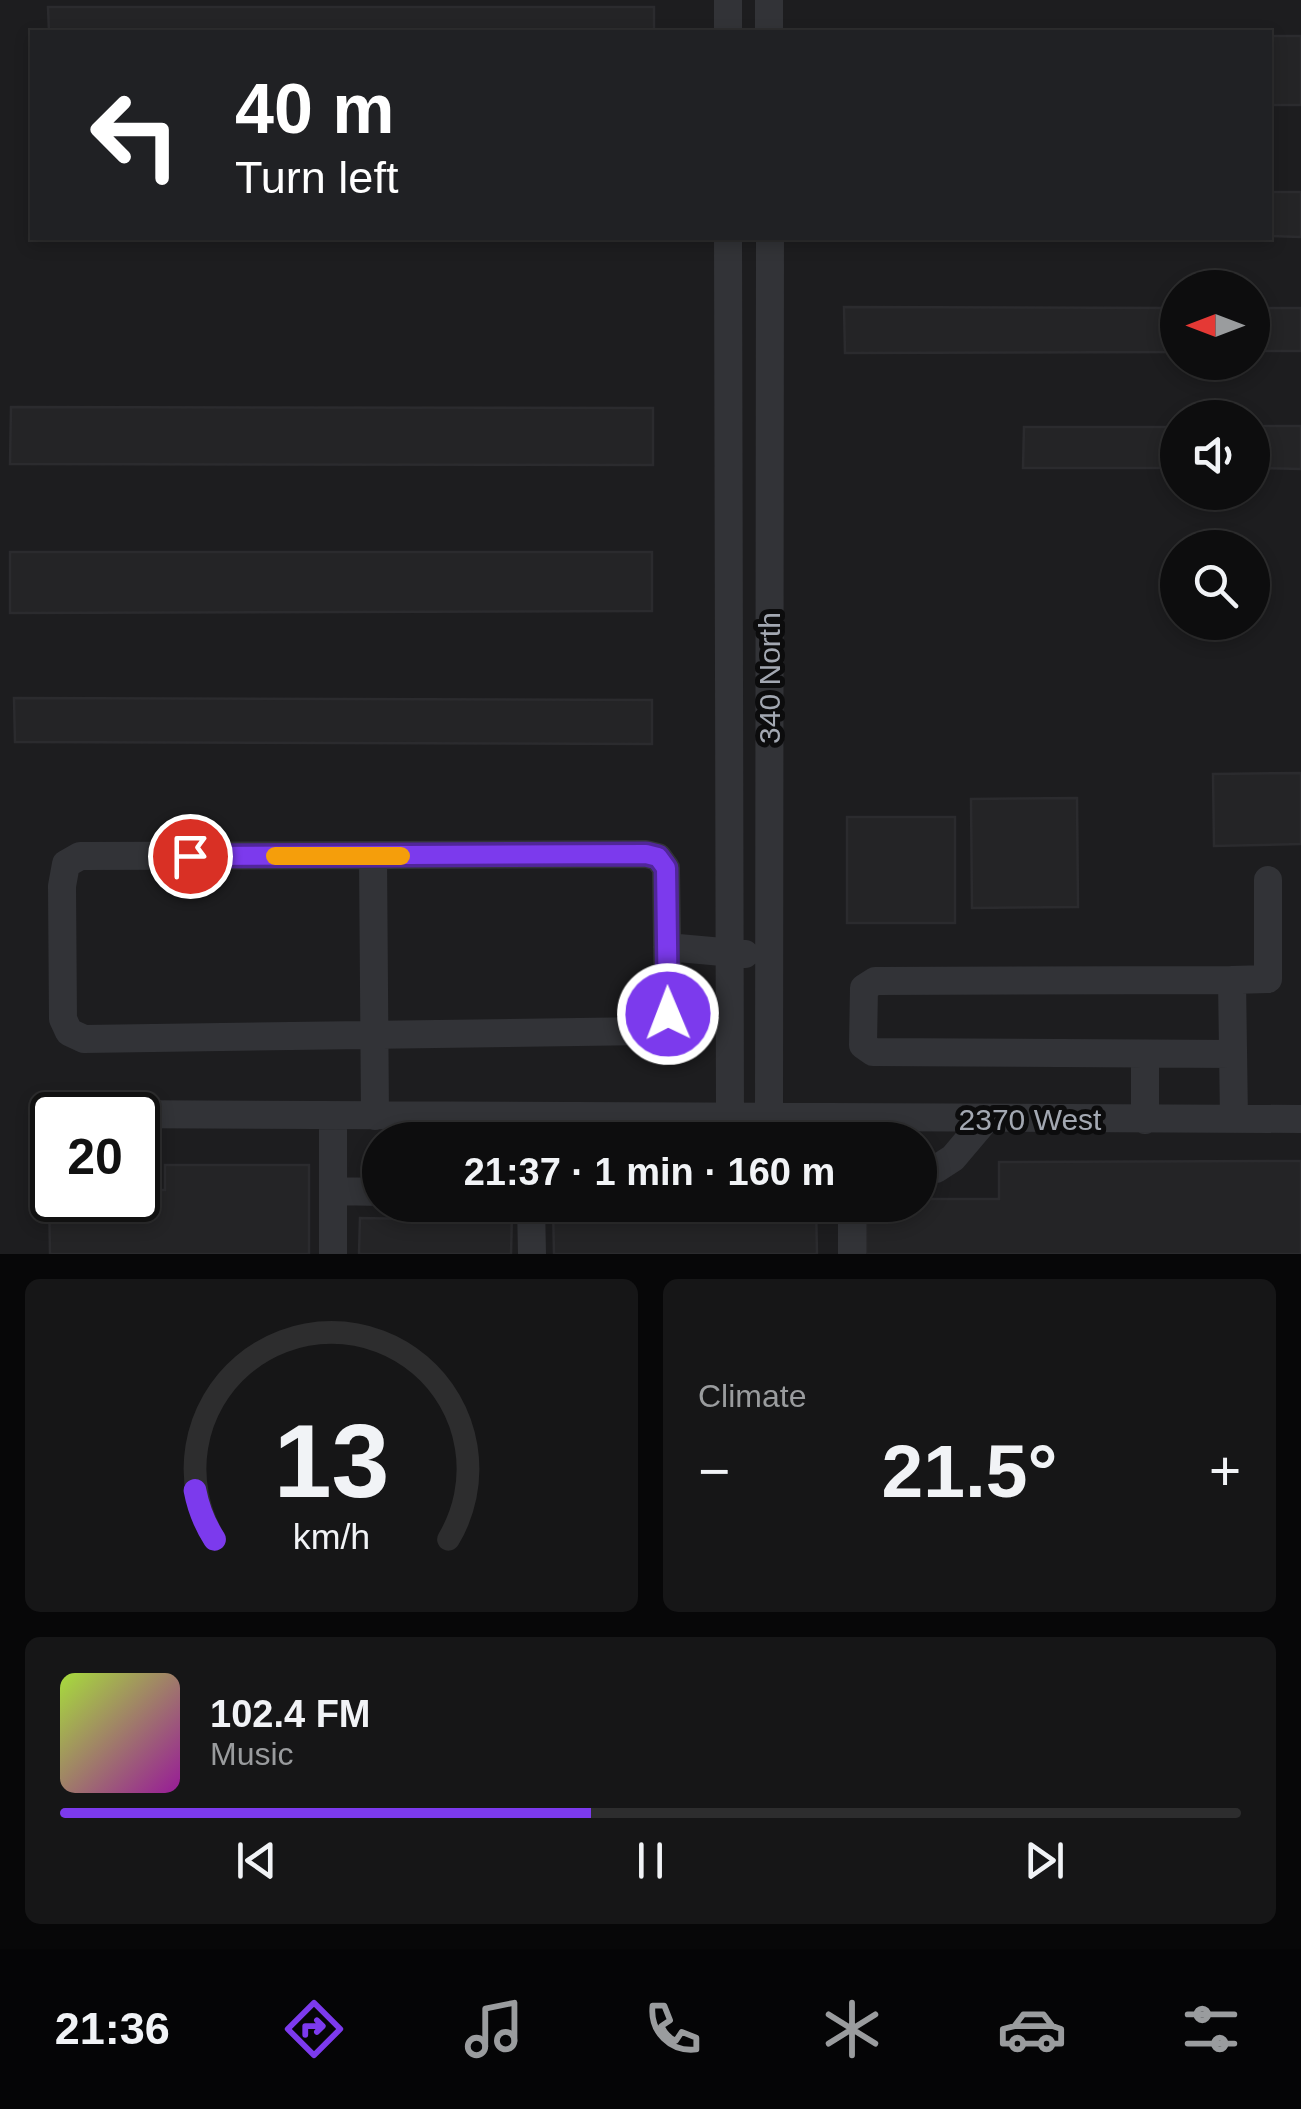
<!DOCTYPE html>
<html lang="en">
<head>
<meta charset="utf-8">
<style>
  body { margin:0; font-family:Arial,sans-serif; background:#161617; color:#f1f3f6; height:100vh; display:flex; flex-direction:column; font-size:38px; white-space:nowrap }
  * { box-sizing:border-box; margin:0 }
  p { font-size:32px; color:#9a9c9e }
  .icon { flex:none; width:55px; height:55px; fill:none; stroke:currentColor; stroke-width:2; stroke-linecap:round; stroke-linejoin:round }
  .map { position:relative; height:1254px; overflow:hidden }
  .side { display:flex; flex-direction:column; gap:25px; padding:25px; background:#070708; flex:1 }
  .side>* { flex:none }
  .hud { position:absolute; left:30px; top:30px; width:1242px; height:210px; border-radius:0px; box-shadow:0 5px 15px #0003,0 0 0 2px #2d2d2e; background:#202124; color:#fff; overflow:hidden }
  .needle { width:65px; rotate:270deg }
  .tools { position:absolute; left:1160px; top:270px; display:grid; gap:20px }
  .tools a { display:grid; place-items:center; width:110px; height:110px; border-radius:50%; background:#0d0d0e; box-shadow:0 5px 15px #0003,0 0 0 2px #2d2d2e; font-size:50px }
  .speed { position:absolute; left:30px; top:1092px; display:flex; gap:20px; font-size:50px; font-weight:700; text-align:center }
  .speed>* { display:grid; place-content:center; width:130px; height:130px; border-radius:50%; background:#0d0d0e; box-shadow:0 5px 15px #0003,0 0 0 2px #2d2d2e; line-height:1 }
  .speed .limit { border:5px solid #111; border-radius:15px; background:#fff; color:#111 }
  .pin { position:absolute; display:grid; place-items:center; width:85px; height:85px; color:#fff; margin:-42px; border:5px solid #fff; border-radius:50%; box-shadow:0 2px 10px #0007 }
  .me { position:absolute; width:110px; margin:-55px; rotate:359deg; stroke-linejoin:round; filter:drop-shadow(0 0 8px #0008) }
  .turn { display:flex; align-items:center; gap:35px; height:210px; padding:0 40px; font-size:45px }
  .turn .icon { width:130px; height:130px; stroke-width:2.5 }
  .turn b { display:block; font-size:70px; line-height:85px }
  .big { font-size:75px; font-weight:700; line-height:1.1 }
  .side .widget { flex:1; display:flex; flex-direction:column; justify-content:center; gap:15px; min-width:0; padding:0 35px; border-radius:15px; background:#161617 }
  .side .dial { align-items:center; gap:0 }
  .dial svg { height:260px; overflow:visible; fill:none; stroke:#2d2d2e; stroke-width:7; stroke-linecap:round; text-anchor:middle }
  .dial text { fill:#f1f3f6; stroke:none }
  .song { display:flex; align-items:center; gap:30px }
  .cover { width:120px; height:120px; border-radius:15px; background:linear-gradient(135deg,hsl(80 70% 55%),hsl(300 70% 35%)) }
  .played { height:10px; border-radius:5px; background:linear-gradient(90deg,#7c3aed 45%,#2d2d2e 45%) }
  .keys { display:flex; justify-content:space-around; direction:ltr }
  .heat { display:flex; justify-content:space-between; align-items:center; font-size:55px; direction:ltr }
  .side .tiles { flex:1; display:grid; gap:25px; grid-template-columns:1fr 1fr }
  .widget:last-child { grid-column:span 2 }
  .trip { position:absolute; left:362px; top:1122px; width:575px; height:100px; border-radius:50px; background:#0d0d0e; box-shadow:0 5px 15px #0003,0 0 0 2px #2d2d2e; font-weight:700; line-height:100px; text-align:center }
  .tab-bar { display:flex; height:160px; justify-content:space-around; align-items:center; background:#050506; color:#9a9c9e }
  .tab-bar .icon { width:70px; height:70px }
  .tab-bar .selected { color:#7c3aed }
  .tab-bar b { font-size:45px; color:#f1f3f6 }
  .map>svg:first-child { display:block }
</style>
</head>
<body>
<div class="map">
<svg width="1301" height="1254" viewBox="0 0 1301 1254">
  <rect width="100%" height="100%" fill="#111112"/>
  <path fill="#1d1d1f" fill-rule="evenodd" d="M 0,0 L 1301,0 L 1301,1254 L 0,1254 ZM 32,32 L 1270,32 L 1270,238 L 32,238 ZM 1178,288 L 1252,288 L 1252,362 L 1178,362 ZM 1178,418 L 1252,418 L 1252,492 L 1178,492 ZM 1178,548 L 1252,548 L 1252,622 L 1178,622 ZM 52,1115 L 138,1115 L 138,1200 L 52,1200 ZM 380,1140 L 920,1140 L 920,1205 L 380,1205 Z"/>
  <path fill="#242426" stroke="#2b2b2e" stroke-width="2.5" d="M 48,7 L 654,7 L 654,32 L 49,32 Z
    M 1270,36 L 1301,36 L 1301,105 L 1270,105 Z
    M 1270,192 L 1301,192 L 1301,237 L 1270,236 Z
    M 844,307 L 1178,308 L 1178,352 L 845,353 Z
    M 1252,308 L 1301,308 L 1301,351 L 1252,351 Z
    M 11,407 L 653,408 L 653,465 L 10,464 Z
    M 1252,426 L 1301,426 L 1301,469 L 1252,468 Z
    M 1024,427 L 1178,427 L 1178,468 L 1023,468 Z
    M 10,552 L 652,552 L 652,611 L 10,613 Z
    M 14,698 L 652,700 L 652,744 L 15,742 Z
    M 1301,773 L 1301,844 L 1214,846 L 1213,774 Z
    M 1077,798 L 1078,907 L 972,908 L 971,799 Z
    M 847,817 L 955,817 L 955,923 L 847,923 Z
    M 1301,1161 L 1301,1254 L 866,1254 L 866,1205 L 920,1205 L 920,1199 L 999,1199 L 999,1162 Z
    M 165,1165 L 309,1165 L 309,1254 L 50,1254 L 49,1191 L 52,1191 L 52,1200 L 138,1200 L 138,1190 L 165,1190 Z
    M 414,1205 L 453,1205 L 453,1212 L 512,1213 L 511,1254 L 359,1254 L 360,1218 L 414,1219 Z
    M 553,1205 L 816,1205 L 817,1254 L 554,1254 Z"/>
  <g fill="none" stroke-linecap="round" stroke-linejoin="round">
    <path stroke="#323337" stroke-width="28" d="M 728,0 L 728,32
      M 769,0 L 769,32
      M 728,238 L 730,1118
      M 646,854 L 658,857 L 666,868 L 668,1014 L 664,1028 L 649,1031 L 84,1039 L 69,1032 L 63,1019 L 62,886 L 66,864 L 80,856 Z
      M 373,857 L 375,1116
      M 667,947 L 745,954
      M 1232,980 L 1268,979 L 1268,880
      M 1233,1054 L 873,1052 L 863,1045 L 864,988 L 875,981 L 1232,980 L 1234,1119
      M 1145,1055 L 1145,1120
      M 99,1114 L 1301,1119
      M 333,1116 L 333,1254
      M 769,1118 L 770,238
      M 936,1169 L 953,1158 L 986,1119
      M 333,1191 L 380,1192
      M 531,1205 L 532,1254
      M 852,1205 L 852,1254"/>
  </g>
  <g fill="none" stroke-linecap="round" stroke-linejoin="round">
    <defs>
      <path id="route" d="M 190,856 L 646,854 L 658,857 L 666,868 L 668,1014"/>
    </defs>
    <use href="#route" stroke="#51269a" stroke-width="25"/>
    <use href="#route" stroke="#7c3aed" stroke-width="18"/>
    <path stroke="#f59e0b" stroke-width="18" d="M 275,856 L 401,856"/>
  </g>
  <g text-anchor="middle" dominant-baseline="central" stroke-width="10" stroke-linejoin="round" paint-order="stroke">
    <g font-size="30" fill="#a3a8b2" stroke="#0c0c0d">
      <text transform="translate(769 678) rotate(-90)">340 North</text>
      <text x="1030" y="1119">2370 West</text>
    </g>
  </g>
</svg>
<div class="tools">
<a><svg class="needle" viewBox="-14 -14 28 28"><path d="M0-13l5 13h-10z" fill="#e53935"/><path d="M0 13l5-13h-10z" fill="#9a9c9e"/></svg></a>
<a><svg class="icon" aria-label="sound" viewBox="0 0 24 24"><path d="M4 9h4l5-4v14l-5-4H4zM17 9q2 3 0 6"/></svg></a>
<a><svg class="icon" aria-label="search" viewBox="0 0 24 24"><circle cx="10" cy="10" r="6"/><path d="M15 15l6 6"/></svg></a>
</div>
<div class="speed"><div class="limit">20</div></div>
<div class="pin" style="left:190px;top:856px;background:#d93025"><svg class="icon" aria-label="arrive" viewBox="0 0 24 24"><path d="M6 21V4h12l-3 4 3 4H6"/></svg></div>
<svg class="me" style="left:668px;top:1014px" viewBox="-20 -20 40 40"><circle r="17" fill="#7c3aed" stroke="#fff" stroke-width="3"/><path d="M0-11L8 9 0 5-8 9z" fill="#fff"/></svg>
<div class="trip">21:37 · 1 min · 160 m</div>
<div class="hud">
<div class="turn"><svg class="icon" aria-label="left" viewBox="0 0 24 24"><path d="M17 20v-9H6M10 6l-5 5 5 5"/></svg><div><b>40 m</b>Turn left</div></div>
</div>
</div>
<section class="side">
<div class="tiles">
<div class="widget dial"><svg viewBox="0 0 100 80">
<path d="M14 69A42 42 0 1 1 86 69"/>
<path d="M14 69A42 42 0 0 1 8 54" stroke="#7c3aed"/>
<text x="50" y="56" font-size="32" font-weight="700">13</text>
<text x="50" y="72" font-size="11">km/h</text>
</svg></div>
<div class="widget"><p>Climate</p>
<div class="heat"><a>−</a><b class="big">21.5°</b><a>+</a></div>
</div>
<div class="widget">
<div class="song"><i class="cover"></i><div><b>102.4 FM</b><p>Music</p></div></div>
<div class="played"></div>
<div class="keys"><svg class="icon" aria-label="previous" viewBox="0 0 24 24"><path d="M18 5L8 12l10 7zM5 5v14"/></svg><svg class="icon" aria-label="pause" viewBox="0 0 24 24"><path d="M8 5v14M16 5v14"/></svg><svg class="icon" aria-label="next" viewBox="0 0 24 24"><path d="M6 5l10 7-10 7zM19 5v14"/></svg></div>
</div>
</div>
</section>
<nav class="tab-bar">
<b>21:36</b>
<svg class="icon selected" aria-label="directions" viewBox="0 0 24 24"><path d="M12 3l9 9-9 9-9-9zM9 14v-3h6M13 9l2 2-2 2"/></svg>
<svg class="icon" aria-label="music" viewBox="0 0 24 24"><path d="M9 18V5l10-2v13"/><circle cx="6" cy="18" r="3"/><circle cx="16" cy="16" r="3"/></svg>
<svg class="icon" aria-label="phone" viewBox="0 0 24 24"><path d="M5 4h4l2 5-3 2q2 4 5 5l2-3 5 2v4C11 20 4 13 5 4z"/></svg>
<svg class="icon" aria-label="climate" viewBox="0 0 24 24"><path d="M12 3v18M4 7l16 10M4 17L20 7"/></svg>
<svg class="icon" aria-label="car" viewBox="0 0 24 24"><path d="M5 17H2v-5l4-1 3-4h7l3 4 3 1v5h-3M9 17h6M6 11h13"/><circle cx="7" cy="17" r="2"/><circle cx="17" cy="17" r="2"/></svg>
<svg class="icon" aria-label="filters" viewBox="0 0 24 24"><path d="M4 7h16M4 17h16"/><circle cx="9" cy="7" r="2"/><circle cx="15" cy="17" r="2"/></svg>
</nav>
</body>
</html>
